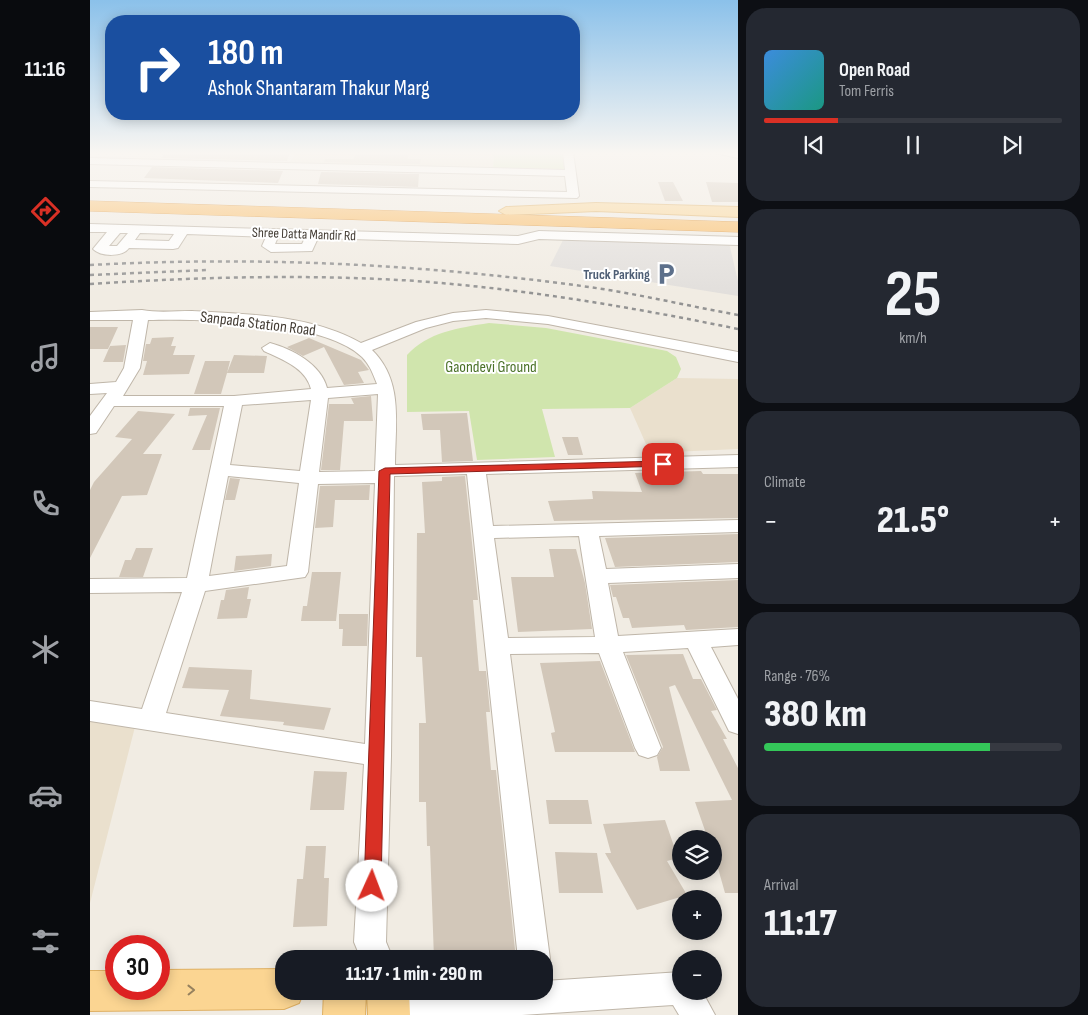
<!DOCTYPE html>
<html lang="en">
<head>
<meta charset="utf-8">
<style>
  body { margin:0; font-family:"Sofia Sans Condensed",sans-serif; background:#242831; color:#f1f3f6; height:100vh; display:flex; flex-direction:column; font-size:19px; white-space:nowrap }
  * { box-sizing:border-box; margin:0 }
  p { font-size:16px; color:#9ea1a6 }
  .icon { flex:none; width:28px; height:28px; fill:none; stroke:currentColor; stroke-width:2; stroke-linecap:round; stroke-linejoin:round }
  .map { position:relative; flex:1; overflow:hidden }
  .drawer { display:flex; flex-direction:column; gap:8px; padding:8px; background:#0d0f14; width:350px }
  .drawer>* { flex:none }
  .hud { position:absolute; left:15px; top:15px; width:475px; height:105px; border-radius:20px; box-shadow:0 2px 12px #0003; background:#1a4fa0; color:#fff; overflow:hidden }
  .tools { position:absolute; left:582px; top:830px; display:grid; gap:10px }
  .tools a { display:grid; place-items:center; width:50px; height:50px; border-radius:50%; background:#171b24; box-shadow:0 2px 12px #0003; font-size:25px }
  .speed { position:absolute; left:15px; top:935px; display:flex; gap:10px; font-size:25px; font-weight:700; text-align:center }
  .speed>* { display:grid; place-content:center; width:65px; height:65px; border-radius:50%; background:#171b24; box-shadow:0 2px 12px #0003; line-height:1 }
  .speed .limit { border:8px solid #d22; background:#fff; color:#111 }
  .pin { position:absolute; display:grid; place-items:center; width:42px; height:42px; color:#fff; margin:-21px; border-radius:10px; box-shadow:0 2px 8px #0006 }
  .me { position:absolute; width:55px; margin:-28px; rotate:2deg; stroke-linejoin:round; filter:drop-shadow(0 0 4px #0008) }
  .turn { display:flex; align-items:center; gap:18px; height:105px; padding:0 20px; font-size:22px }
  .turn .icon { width:65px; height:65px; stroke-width:2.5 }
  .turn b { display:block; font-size:35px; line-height:42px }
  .big { font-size:38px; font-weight:800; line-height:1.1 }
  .drawer .tile { flex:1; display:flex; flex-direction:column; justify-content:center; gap:8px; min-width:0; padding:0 18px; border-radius:20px; background:#242831 }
  .drawer .dial { align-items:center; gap:0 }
  .dial b { font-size:65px; line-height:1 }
  .song { display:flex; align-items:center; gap:15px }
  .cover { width:60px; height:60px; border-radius:8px; background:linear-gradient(135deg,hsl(210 70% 55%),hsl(170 70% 35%)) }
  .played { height:5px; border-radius:2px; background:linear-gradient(90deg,#d93025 25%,#363941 25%) }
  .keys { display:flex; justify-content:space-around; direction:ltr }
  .heat { display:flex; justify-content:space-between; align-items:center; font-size:28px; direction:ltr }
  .charge { height:8px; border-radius:4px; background:linear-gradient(90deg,#34c759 76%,#363941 0) }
  .trip { position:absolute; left:185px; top:950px; width:278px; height:50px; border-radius:20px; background:#171b24; box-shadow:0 2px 12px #0003; font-weight:800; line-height:50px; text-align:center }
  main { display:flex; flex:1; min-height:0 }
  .menu { display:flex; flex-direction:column; width:90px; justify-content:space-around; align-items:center; background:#090b0e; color:#9ea1a6 }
  .menu .icon { width:35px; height:35px }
  .menu .on { color:#d93025 }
  .menu b { font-size:22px; color:#f1f3f6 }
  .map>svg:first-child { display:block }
</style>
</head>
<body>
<main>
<nav class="menu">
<b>11:16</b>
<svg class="icon on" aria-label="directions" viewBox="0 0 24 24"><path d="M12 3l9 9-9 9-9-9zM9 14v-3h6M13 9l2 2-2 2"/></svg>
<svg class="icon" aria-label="music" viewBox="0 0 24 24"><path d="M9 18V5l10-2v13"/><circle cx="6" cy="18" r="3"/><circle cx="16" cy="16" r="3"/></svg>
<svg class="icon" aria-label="phone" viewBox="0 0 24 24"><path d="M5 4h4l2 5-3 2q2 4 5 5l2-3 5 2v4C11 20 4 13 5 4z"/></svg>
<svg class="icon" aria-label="climate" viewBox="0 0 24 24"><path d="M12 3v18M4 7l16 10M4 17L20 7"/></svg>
<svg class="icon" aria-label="car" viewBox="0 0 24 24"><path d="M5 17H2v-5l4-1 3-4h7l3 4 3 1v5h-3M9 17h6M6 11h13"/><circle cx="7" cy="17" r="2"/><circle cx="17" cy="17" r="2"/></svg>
<svg class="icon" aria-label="filters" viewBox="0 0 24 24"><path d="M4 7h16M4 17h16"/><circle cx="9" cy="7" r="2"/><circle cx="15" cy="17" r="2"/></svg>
</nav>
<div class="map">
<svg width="648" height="1015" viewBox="0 0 648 1015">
  <rect width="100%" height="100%" fill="#f1ece3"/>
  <path fill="#eae0cd" d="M 206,152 L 404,152 L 403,168 L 200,162 Z
    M 587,378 L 648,379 L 648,449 L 560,453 L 540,408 Z
    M 0,712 L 47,719 L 0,903 Z"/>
  <path fill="#d0e5ad" d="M 404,152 L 472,152 L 474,169 L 403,168 Z
    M 399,323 L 456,328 L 577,351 L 586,357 L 591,369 L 587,378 L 540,408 L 452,409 L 465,457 L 387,460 L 379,411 L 317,412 L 317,355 C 338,332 368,328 399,323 Z"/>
  <path fill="#e2dfdc" d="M 474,238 L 639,243 L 648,281 L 648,296 L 460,266 Z"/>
  <path fill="#d2c7b9" d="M 76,152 L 200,152 L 197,161 L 71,158 Z
    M 266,152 L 318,152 L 318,159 L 331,159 L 330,164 L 234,162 L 235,159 L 264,159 Z
    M 62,167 L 193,171 L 188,183 L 54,178 Z
    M 231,172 L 329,174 L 328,187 L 228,184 Z
    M 568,182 L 583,182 L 593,201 L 575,201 Z
    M 616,182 L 648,183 L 648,202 L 622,202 Z
    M 0,327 L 28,327 L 18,349 L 0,349 Z
    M 84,337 L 81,346 L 86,346 L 83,355 L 105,355 L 99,374 L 53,375 L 57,361 L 53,361 L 56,344 L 60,344 L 62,338 Z
    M 219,338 L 271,360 L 279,370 L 268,372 L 274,383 L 254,385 L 234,347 L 213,356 L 197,347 Z
    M 36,345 L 33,362 L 13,362 L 20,346 Z
    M 144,355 L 177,356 L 174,373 L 137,373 L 131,394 L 104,394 L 115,361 L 140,361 L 137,373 Z
    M 281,396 L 283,421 L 254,421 L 250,470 L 231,470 L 239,404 L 264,404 L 261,398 Z
    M 100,408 L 130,408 L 120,450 L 102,450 L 117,415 L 98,416 Z
    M 48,411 L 85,414 L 53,454 L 72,454 L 57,495 L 32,496 L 0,558 L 0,490 L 4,482 L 42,439 L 25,437 Z
    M 377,413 L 383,461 L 352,462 L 350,430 L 333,430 L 331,414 Z
    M 472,437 L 488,437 L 493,455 L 478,455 Z
    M 611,471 L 613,474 L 648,474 L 648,518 L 464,521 L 458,501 L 503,499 L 502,491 L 552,492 L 545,473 Z
    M 375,476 L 388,600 L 383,600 L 389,671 L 396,671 L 400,712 L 396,712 L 401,770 L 406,770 L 426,959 L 344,959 L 340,846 L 337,846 L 336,802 L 329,802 L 329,723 L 336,723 L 332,657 L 326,657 L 327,533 L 335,533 L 332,482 L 352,481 L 352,477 Z
    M 140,478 L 150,479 L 145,500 L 135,500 Z
    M 280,485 L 279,500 L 245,500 L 243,527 L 225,528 L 230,486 Z
    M 648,534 L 648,562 L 525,567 L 515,538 Z
    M 46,548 L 63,548 L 53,577 L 29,577 L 35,560 L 41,560 Z
    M 459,549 L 486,549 L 495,583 L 502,629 L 428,632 L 421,577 L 464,577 Z
    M 182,554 L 181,566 L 144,571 L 146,556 Z
    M 222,572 L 251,572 L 246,621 L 211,621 L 213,606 L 217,606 Z
    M 648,580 L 648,627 L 596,630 L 594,625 L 542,628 L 539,618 L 533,618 L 526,597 L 523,597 L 520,585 Z
    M 159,587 L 157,599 L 161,599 L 157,618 L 127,619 L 131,600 L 134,600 L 136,590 Z
    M 249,614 L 278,614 L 277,646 L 252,646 L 253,629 L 249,629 Z
    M 593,654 L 603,679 L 611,679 L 627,710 L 621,711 L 637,739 L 633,739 L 648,768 L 648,893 L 635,893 L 624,854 L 624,839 L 618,839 L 605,802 L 642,800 L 585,685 L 579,687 L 600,771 L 570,771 L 567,757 L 573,747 L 536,655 Z
    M 510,661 L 545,752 L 465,752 L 461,733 L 465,732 L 450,663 Z
    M 99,667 L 162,670 L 160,699 L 241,708 L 234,730 L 193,725 L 194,722 L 130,716 L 139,690 L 92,688 Z
    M 224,771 L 257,772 L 254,810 L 220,810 Z
    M 456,800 L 498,800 L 502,824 L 459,824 Z
    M 575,820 L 588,858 L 577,861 L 597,895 L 547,910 L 515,853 L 521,853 L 513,824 Z
    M 216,846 L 236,846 L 234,878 L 239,878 L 237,926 L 203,927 L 207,879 L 213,879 Z
    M 465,852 L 507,853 L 513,893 L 469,893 Z"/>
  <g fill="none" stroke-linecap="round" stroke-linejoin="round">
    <defs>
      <path id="minor" d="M 473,152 L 483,152 L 489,196 L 487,198 L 0,187 L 0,181 L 477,192 L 475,176 L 0,164 L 0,158 L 475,170 Z
        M 621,152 L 648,152 L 648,158 Z
        M 0,224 L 428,236 L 449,231 L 648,237 L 648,245 L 449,239 L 428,244 L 228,238 L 222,251 L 181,252 L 172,246 L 176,237 L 97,234 L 88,248 L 83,249 L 39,248 C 33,257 11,257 3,249 L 17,232 L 0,232 ZM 30,233 L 38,233 L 27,246 L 19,246 ZM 50,233 L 84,234 L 79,241 L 45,240 ZM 188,237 L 215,238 L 212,244 L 185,244 Z
        M 52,310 C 68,313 86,311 102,311 C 158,314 222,315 271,343 L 326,322 L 363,313 L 396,310 L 458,316 L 648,352 L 648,362 L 458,324 L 396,318 L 363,321 L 336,328 L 282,350 C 314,381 305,424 305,465 L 648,455 L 648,467 L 396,474 L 403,526 L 648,520 L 648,532 L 509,536 L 516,569 L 648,564 L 648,578 L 518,583 L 528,636 L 648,629 L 648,645 L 621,647 L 648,699 L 648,734 L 639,731 L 598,648 L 533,652 L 571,748 L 567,755 L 558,758 L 549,755 L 545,748 L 509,653 L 420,654 L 460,959 L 455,970 L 454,970 L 454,959 L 428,959 L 377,474 L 304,476 L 301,756 L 296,942 L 303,959 L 271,959 L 264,942 L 274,764 L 0,721 L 0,701 L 52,709 L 92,592 L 0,593 L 0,579 L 97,578 L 134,406 L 24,406 L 6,433 L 0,434 L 0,416 L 17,393 L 0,394 L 0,384 L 26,382 L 34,368 L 43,320 L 0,320 L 0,312 ZM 58,320 C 112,319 233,320 272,357 C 280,365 283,374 287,384 L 237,388 C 231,364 202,349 180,343 L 172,348 L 174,351 C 193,360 216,368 221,389 L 144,396 L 33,396 L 50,368 ZM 288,394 L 285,471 L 229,472 L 238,398 ZM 221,400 L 210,471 L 140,465 L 152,405 ZM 138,476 L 209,483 L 197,566 L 119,576 ZM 285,483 L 275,744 L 76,713 L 115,591 L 215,577 L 218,572 L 228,484 ZM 489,536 L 505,637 L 418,638 L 404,538 Z
        M 591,972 L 591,991 L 612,991 L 625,1015 L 589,1015 L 583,1005 L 432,1015 L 308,1015 L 311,1007 L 298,1002 L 294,991 L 454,991 L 454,981 Z"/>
      <path id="major" d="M 506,203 L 648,207 L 648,217 L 506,211 L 416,215 L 409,211 L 416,207 Z
        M 194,969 L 194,991 L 214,991 L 209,1003 L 194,1009 L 0,1011 L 0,971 L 26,971 L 26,989 L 69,989 L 69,970 Z
        M 234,991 L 276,991 L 275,1015 L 233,1015 Z
        M 277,991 L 319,991 L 320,1015 L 278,1015 Z"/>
      <path id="highway" d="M 0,201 L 648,222 L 648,232 L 0,211 Z"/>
    </defs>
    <use href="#minor" stroke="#bfb6a9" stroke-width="2"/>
    <use href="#major" stroke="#dfb063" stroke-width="2"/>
    <use href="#highway" stroke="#d89036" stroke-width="1"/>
    <use href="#minor" fill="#fff" fill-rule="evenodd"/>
    <use href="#major" fill="#fbd592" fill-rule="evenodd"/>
    <use href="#highway" fill="#fabd66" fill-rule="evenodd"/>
    <path stroke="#939393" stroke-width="2.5" stroke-dasharray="4 4" stroke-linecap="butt" d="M 0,265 C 167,256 333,264 499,287 C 549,294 598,306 648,315
      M 0,275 L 117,270
      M 0,284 C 109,277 217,274 326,281 C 435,289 541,307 648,329"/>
  </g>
  <defs><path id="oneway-chevron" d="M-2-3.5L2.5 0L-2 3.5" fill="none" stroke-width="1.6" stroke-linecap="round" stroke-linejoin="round" transform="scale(1.25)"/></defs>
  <use stroke="#96815e" href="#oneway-chevron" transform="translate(101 990) rotate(-1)"/>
  <linearGradient id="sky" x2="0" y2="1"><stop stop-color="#8bc1ea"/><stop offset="0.52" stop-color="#f9f6f2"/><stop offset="1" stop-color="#f9f6f2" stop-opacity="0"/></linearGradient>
  <rect width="648" height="294" fill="url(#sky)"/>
  <path fill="#d93025" stroke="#8d1f18" d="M 573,461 L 577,461 L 577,466 L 300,474 L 291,886 L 288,891 L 282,894 L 276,891 L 274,886 L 289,471 L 295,468 Z"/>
  <defs>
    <symbol id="parking-bare" viewBox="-9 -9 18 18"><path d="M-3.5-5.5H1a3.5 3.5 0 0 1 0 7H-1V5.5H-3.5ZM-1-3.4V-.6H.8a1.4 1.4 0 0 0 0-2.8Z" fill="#5c6f8a" stroke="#fff" stroke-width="2.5" paint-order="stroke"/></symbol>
  </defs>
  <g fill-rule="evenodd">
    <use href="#parking-bare" x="560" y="258" width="32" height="32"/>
  </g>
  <g text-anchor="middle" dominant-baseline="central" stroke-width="4" stroke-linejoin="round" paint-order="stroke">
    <g font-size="14" fill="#433c34" stroke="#fff">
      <text transform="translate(214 234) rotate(2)">Shree Datta Mandir Rd</text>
    </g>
    <g font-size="14" font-weight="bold" fill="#4e5e75" stroke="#fff" text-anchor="end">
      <text x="560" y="274">Truck Parking</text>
    </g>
    <g font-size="16" fill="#433c34" stroke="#fff">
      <text transform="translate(168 324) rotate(7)">Sanpada Station Road</text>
    </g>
    <g font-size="16" fill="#4b7229" stroke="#fff">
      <text x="401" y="367">Gaondevi Ground</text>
    </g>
  </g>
</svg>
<div class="tools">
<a><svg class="icon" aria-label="layers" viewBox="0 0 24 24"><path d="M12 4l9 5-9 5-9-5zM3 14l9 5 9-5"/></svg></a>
<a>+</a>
<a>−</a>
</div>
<div class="speed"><div class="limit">30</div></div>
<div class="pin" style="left:573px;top:464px;background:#d93025"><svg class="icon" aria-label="arrive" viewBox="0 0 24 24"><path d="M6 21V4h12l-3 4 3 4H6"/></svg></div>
<svg class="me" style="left:282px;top:886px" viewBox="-20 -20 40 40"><circle r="19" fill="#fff"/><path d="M0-13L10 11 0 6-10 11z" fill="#d93025"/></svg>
<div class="trip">11:17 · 1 min · 290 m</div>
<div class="hud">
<div class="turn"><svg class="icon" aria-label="right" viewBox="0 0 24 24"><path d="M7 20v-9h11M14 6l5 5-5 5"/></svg><div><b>180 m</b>Ashok Shantaram Thakur Marg</div></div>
</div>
</div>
<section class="drawer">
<div class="tile">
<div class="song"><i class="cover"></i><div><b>Open Road</b><p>Tom Ferris</p></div></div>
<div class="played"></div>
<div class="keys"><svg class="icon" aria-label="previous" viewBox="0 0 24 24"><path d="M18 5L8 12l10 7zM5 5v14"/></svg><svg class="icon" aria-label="pause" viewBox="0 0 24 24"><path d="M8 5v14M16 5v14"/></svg><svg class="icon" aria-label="next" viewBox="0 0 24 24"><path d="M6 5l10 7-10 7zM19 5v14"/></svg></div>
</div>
<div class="tile dial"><b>25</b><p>km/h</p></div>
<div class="tile"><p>Climate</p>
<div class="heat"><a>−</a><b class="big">21.5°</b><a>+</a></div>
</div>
<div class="tile"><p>Range · 76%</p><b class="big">380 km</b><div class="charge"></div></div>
<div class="tile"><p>Arrival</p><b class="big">11:17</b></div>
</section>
</main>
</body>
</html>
